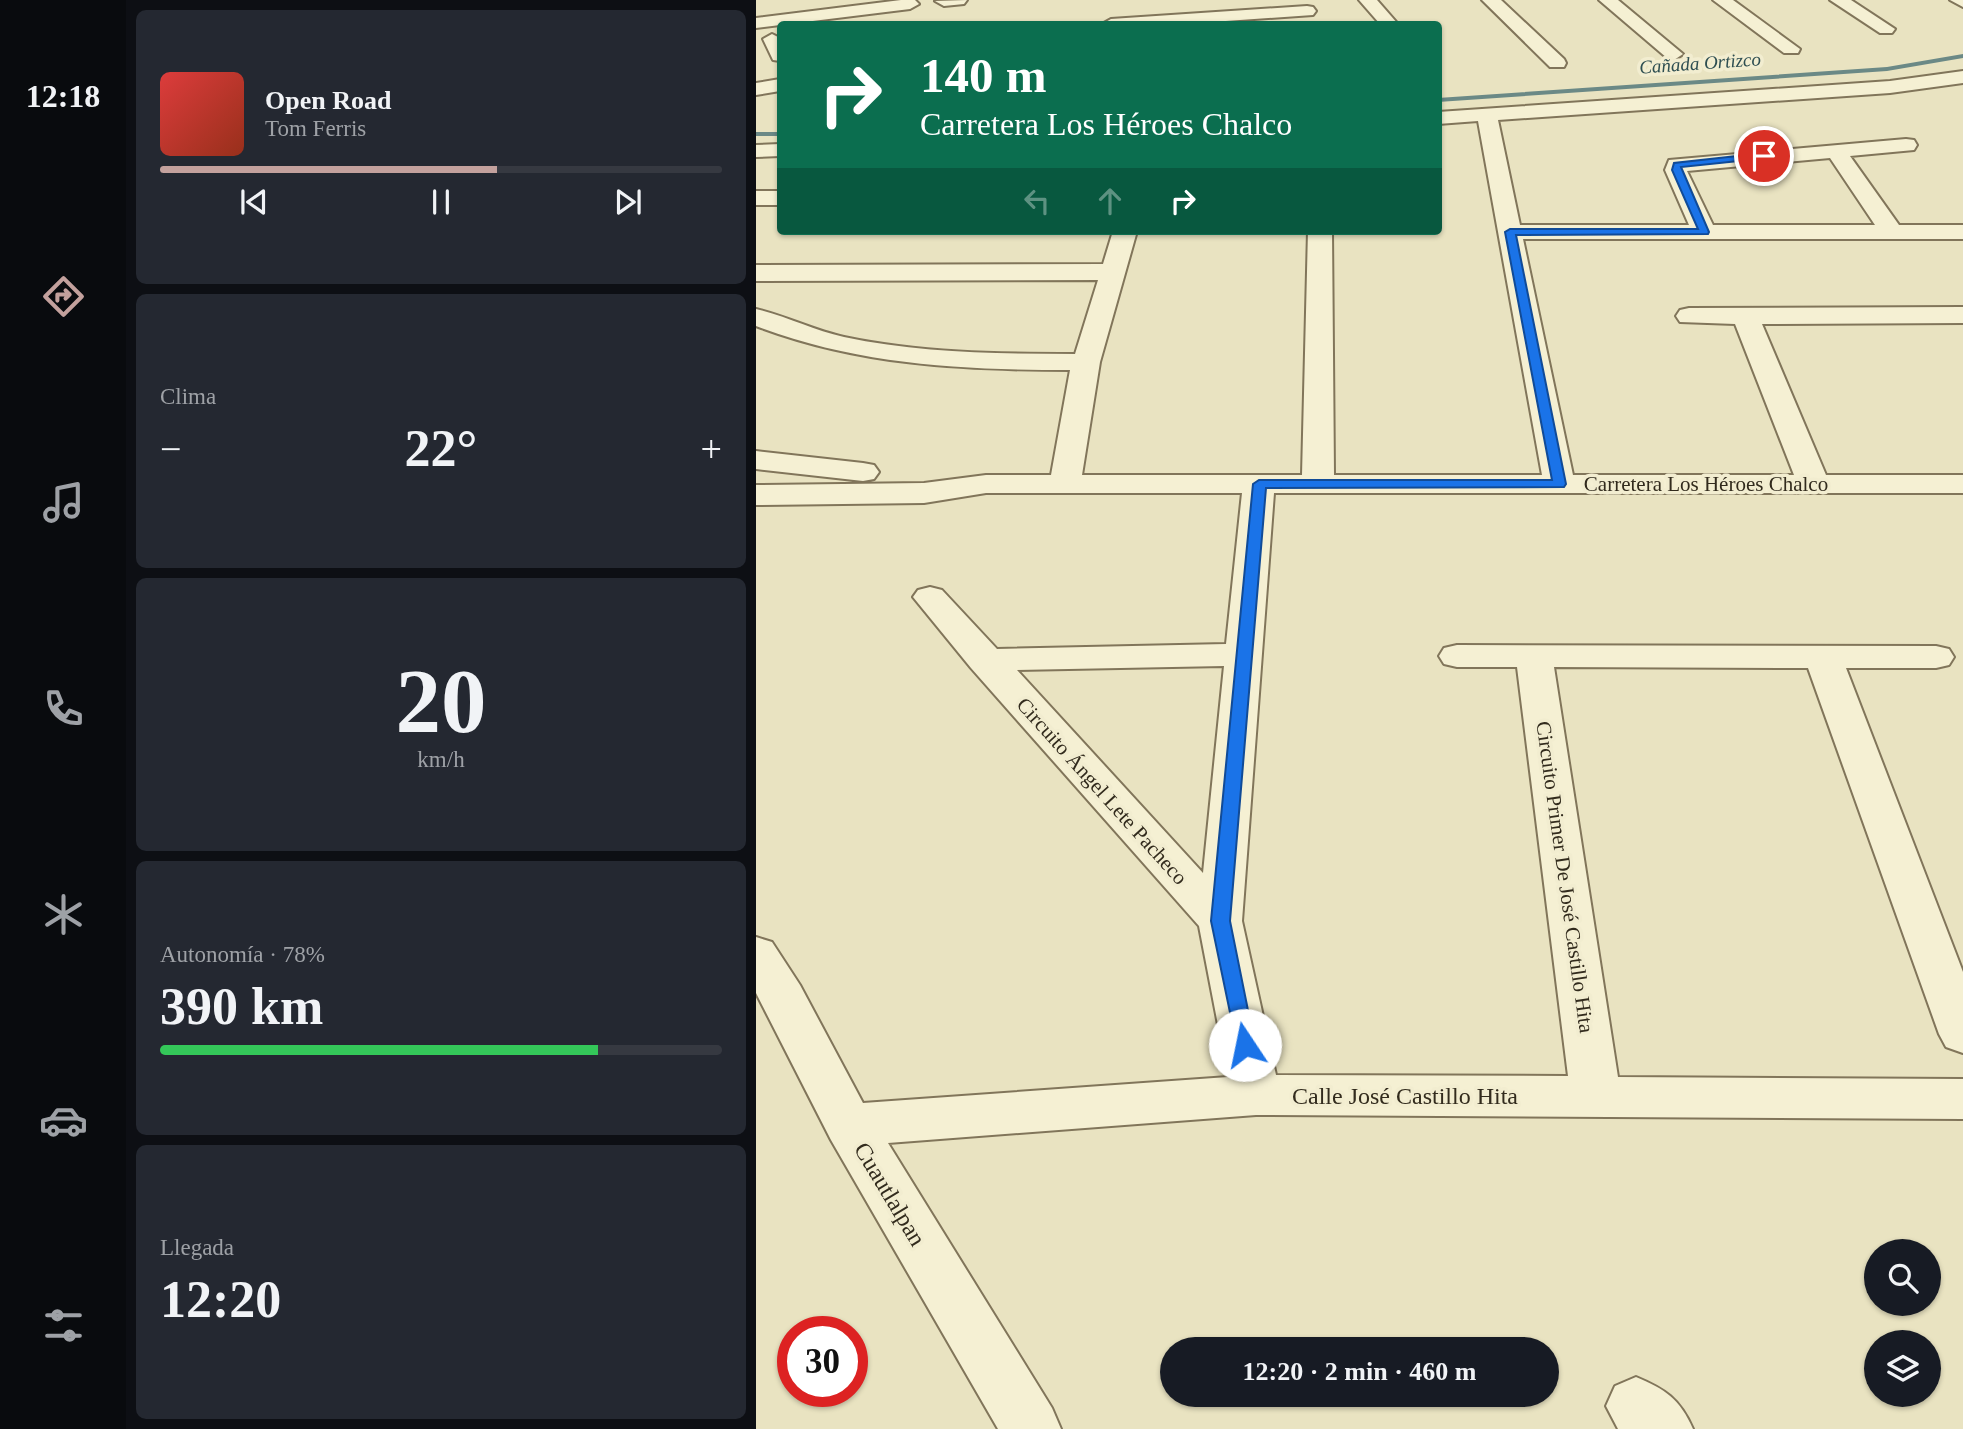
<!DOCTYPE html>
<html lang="es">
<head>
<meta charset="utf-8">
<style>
  body { margin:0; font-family:Georgia,serif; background:#242831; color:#f1f3f6; height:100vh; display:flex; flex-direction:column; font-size:26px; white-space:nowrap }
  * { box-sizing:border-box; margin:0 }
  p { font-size:23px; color:#9ea1a6 }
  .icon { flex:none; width:38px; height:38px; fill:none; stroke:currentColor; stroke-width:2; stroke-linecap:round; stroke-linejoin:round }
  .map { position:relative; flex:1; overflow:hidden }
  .details { display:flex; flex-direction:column; gap:10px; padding:10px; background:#0d0f14; width:630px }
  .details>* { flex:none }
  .guide { position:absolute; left:21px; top:21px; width:665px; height:214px; border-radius:7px; box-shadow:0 2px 5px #0004; background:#0b6e4f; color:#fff; overflow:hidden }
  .buttons { position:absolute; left:1108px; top:1239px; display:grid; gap:14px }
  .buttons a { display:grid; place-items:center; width:77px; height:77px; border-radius:50%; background:#171b24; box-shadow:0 2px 5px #0004; font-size:35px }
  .speed { position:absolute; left:21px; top:1316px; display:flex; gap:14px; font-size:35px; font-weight:700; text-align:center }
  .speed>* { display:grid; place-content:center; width:91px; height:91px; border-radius:50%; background:#171b24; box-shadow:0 2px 5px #0004; line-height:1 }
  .speed .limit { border:10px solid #d22; background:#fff; color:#111 }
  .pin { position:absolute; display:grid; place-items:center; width:60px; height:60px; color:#fff; margin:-30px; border:4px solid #fff; border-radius:50%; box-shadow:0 2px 7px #0007 }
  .me { position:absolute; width:77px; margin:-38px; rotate:349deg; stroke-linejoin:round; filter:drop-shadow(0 0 5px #0008) }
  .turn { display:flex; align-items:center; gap:24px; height:147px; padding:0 28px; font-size:32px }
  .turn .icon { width:91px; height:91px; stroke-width:2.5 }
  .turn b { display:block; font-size:49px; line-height:60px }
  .lanes { display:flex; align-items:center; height:66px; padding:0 28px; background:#0003; justify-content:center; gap:35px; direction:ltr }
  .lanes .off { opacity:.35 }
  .big { font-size:52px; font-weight:800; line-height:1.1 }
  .details .card { flex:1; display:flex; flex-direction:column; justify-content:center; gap:10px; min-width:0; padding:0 24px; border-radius:10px; background:#242831 }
  .details .dial { align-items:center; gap:0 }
  .dial b { font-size:91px; line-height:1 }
  .song { display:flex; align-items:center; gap:21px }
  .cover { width:84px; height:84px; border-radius:10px; background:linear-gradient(135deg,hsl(0 70% 55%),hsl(10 70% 35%)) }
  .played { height:7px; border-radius:4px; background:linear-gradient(90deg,#c3a19d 60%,#363941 60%) }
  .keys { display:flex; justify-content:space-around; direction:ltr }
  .heat { display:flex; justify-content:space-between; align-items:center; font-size:38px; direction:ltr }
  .charge { height:10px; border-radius:5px; background:linear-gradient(90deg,#34c759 78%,#363941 0) }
  .trip { position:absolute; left:404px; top:1337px; width:399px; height:70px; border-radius:35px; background:#171b24; box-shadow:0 2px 5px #0004; font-weight:800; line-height:70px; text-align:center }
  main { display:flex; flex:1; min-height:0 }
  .menu { display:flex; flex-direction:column; width:126px; justify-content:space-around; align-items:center; background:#090b0e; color:#9ea1a6 }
  .menu .icon { width:49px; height:49px }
  .menu .on { color:#c3a19d }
  .menu b { font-size:32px; color:#f1f3f6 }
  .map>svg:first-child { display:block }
</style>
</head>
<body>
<main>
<nav class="menu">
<b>12:18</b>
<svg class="icon on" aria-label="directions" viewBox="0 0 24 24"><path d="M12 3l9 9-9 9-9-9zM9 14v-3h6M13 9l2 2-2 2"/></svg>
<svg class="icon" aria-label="music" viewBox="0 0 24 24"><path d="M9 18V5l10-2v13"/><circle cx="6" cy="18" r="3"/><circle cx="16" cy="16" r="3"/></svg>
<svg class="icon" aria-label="phone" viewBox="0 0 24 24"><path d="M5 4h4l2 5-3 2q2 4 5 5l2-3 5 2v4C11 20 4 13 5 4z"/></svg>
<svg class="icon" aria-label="climate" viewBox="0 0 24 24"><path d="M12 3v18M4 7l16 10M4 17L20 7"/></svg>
<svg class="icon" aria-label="car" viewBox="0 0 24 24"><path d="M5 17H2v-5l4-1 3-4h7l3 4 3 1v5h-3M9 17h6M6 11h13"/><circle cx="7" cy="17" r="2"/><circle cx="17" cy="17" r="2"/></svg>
<svg class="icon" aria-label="filters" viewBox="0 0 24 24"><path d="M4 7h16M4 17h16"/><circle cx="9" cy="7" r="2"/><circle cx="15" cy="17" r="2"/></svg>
</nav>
<section class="details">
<div class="card">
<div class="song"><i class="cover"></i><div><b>Open Road</b><p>Tom Ferris</p></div></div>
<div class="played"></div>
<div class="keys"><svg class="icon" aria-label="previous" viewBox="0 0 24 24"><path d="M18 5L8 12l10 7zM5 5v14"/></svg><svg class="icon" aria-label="pause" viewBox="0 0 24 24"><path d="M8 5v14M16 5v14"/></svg><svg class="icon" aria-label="next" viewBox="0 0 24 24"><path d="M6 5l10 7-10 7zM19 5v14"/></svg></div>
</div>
<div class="card"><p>Clima</p>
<div class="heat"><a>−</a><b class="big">22°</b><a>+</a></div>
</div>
<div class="card dial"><b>20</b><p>km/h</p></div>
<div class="card"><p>Autonomía · 78%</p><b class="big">390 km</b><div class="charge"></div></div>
<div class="card"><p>Llegada</p><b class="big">12:20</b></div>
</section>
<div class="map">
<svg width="1207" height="1429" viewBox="0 0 1207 1429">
  <rect width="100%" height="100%" fill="#e9e3c1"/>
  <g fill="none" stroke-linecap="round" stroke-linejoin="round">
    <path fill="#6b8986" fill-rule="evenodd" d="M 1207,54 L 1207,58 L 1131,71 L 682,102 L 682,98 L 1131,67 Z
      M 0,132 L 24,132 L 24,136 L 0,136 Z"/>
    <defs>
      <path id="minor" d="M 145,0 L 159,0 L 163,4 L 154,9 L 0,28 L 0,18 Z
        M 211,0 L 208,4 L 188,6 L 179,1 Z
        M 603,0 L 621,0 L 642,24 L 624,24 Z
        M 726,0 L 745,0 L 808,59 L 810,63 L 808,67 L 794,67 Z
        M 843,0 L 862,0 L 927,54 L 918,60 L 911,58 Z
        M 957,0 L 977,0 L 1044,49 L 1042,53 L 1028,53 Z
        M 1074,0 L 1095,0 L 1139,29 L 1136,33 L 1124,33 Z
        M 1194,0 L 1207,0 L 1207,7 Z
        M 551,6 L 557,7 L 560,11 L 557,15 L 427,24 L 346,24 L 355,19 Z
        M 16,34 L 24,38 L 24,61 L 17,60 L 7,39 Z
        M 1207,71 L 1207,83 L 1134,93 L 742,120 L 764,225 L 933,225 L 909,170 L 913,160 L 1150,139 L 1158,140 L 1161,145 L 1158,150 L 1094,156 L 1143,225 L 1207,225 L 1207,239 L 767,239 L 817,475 L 1038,475 L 979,324 L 924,322 L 920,316 L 924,310 L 933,308 L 1207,307 L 1207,323 L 1006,324 L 1070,475 L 1207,475 L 1207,493 L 518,493 L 486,921 L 520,1075 L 812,1076 L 761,667 L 701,667 L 688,664 L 683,656 L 688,648 L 701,645 L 1180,646 L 1193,649 L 1198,657 L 1193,665 L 1180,668 L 1090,668 L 1207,972 L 1207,1053 L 1190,1047 L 1183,1034 L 1052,668 L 798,667 L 862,1077 L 1207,1079 L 1207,1119 L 500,1115 L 132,1143 L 296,1408 L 305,1429 L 242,1429 L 75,1140 L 0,993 L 0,937 L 16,942 L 44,985 L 107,1103 L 472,1077 L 443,926 L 215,668 L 157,597 L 162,590 L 174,587 L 186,590 L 241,649 L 470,644 L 486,493 L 230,493 L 168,503 L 0,505 L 0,485 L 168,483 L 230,475 L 295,475 L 314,370 C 206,370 102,365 0,326 L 0,309 C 30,316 57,330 88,337 C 164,353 241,354 319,354 L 342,280 L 0,281 L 0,265 L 347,264 L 357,231 L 381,231 L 344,362 L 326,475 L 546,475 L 552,231 L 576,231 L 578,475 L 786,475 L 722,121 L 682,124 L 682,112 L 1134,81 ZM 1074,158 L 1119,225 L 957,225 L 931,171 ZM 468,666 L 447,873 L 261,670 Z
        M 24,79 L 24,91 L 0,95 L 0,83 Z
        M 24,144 L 24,156 L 0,157 L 0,145 Z
        M 0,191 L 24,191 L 24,205 L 0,205 Z
        M 0,451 L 107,463 L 118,465 L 123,472 L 118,479 L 107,481 L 0,469 Z
        M 880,1377 C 909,1389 924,1399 937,1429 L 862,1429 L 850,1406 L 859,1386 Z"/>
    </defs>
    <use href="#minor" stroke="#81755a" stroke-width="4"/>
    <use href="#minor" fill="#f5f0d3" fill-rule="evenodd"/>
  </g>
  <path fill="#1a73e8" stroke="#114b97" stroke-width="2" d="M 1008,153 L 1012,156 L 1011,158 L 925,167 L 953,232 L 952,234 L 760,235 L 810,484 L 808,487 L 510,488 L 474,921 L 499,1045 L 497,1051 L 489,1053 L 482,1051 L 455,921 L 497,484 L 503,480 L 796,480 L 749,232 L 754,229 L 942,229 L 916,170 L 918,163 Z"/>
  <g text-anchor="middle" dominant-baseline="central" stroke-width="7" stroke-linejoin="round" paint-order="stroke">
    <g font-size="19" font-style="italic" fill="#2e4e51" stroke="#f2edd0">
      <text transform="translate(944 63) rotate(-4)">Cañada Ortizco</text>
    </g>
    <g font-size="21" fill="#322b1d" stroke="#f2edd0">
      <text x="950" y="484">Carretera Los Héroes Chalco</text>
      <text transform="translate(346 791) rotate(48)">Circuito Ángel Lete Pacheco</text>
      <text transform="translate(809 877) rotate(82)">Circuito Primer De José Castillo Hita</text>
    </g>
    <g font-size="24" fill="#322b1d" stroke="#f2edd0">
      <text x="649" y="1096">Calle José Castillo Hita</text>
      <text transform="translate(134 1194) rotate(59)">Cuautlalpan</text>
    </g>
  </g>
</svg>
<div class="buttons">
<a><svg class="icon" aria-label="search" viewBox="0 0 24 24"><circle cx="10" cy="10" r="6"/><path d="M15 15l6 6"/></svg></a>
<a><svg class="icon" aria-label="layers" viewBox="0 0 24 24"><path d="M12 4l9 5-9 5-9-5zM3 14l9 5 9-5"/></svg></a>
</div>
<div class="speed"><div class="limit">30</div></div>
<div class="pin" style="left:1008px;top:156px;background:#d93025"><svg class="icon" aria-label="arrive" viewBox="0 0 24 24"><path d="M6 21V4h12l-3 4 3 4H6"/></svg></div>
<svg class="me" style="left:489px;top:1045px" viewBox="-20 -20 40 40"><circle r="19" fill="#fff"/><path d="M0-13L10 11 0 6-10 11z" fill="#1a73e8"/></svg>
<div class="trip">12:20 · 2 min · 460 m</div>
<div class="guide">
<div class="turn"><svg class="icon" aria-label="right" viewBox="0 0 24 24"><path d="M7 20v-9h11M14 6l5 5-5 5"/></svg><div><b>140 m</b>Carretera Los Héroes Chalco</div></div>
<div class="lanes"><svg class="icon off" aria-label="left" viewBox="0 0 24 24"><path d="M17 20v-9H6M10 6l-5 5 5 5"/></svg><svg class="icon off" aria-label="ahead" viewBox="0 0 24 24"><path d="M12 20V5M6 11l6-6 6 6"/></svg><svg class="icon" aria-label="right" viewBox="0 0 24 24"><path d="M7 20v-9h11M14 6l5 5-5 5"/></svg></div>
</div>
</div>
</main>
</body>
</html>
